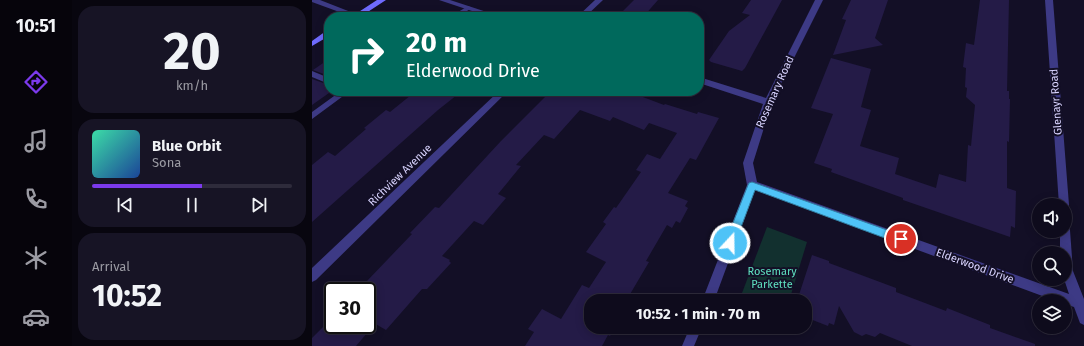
<!DOCTYPE html>
<html lang="en">
<head>
<meta charset="utf-8">
<style>
  body { margin:0; font-family:"Fira Sans",sans-serif; background:#171425; color:#f1f3f6; height:100vh; display:flex; flex-direction:column; font-size:15px; white-space:nowrap }
  * { box-sizing:border-box; margin:0 }
  p { font-size:13px; color:#9b9ba3 }
  .icon { flex:none; width:22px; height:22px; fill:none; stroke:currentColor; stroke-width:2; stroke-linecap:round; stroke-linejoin:round }
  .map { position:relative; flex:1; overflow:hidden }
  .details { display:flex; flex-direction:column; gap:6px; padding:6px; background:#08060f; width:240px }
  .details>* { flex:none }
  .top-card { position:absolute; left:12px; top:12px; width:380px; height:84px; border-radius:16px; box-shadow:0 2px 10px #0003,0 0 0 1px #2e2b3b; background:#00695c; color:#fff; overflow:hidden }
  .buttons { position:absolute; left:720px; top:198px; display:grid; gap:8px }
  .buttons a { display:grid; place-items:center; width:40px; height:40px; border-radius:50%; background:#0e0b1c; box-shadow:0 2px 10px #0003,0 0 0 1px #2e2b3b; font-size:20px }
  .speed { position:absolute; left:12px; top:282px; display:flex; gap:8px; font-size:20px; font-weight:700; text-align:center }
  .speed>* { display:grid; place-content:center; width:52px; height:52px; border-radius:50%; background:#0e0b1c; box-shadow:0 2px 10px #0003,0 0 0 1px #2e2b3b; line-height:1 }
  .speed .limit { border:2px solid #111; border-radius:6px; background:#fff; color:#111 }
  .pin { position:absolute; display:grid; place-items:center; width:34px; height:34px; color:#fff; margin:-17px; border:2px solid #fff; border-radius:50%; box-shadow:0 1px 4px #0007 }
  .me { position:absolute; width:44px; margin:-22px; rotate:21deg; stroke-linejoin:round; filter:drop-shadow(0 0 3px #0008) }
  .turn { display:flex; align-items:center; gap:14px; height:84px; padding:0 16px; font-size:18px }
  .turn .icon { width:52px; height:52px; stroke-width:2.5 }
  .turn b { display:block; font-size:28px; line-height:34px }
  .big { font-size:30px; font-weight:700; line-height:1.1 }
  .details .card { flex:1; display:flex; flex-direction:column; justify-content:center; gap:6px; min-width:0; padding:0 14px; border-radius:16px; background:#171425 }
  .details .dial { align-items:center; gap:0 }
  .dial b { font-size:52px; line-height:1 }
  .song { display:flex; align-items:center; gap:12px }
  .cover { width:48px; height:48px; border-radius:6px; background:linear-gradient(135deg,hsl(160 70% 55%),hsl(220 70% 35%)) }
  .played { height:4px; border-radius:2px; background:linear-gradient(90deg,#7c3aed 55%,#2e2b3b 55%) }
  .keys { display:flex; justify-content:space-around; direction:ltr }
  .trip { position:absolute; left:272px; top:294px; width:228px; height:40px; border-radius:16px; background:#0e0b1c; box-shadow:0 2px 10px #0003,0 0 0 1px #2e2b3b; font-weight:700; line-height:40px; text-align:center }
  main { display:flex; flex:1; min-height:0 }
  .menu { display:flex; flex-direction:column; width:72px; justify-content:space-around; align-items:center; background:#06040b; color:#9b9ba3 }
  .menu .icon { width:28px; height:28px }
  .menu .on { color:#7c3aed }
  .menu b { font-size:18px; color:#f1f3f6 }
  .map>svg:first-child { display:block }
</style>
</head>
<body>
<main>
<nav class="menu">
<b>10:51</b>
<svg class="icon on" aria-label="directions" viewBox="0 0 24 24"><path d="M12 3l9 9-9 9-9-9zM9 14v-3h6M13 9l2 2-2 2"/></svg>
<svg class="icon" aria-label="music" viewBox="0 0 24 24"><path d="M9 18V5l10-2v13"/><circle cx="6" cy="18" r="3"/><circle cx="16" cy="16" r="3"/></svg>
<svg class="icon" aria-label="phone" viewBox="0 0 24 24"><path d="M5 4h4l2 5-3 2q2 4 5 5l2-3 5 2v4C11 20 4 13 5 4z"/></svg>
<svg class="icon" aria-label="climate" viewBox="0 0 24 24"><path d="M12 3v18M4 7l16 10M4 17L20 7"/></svg>
<svg class="icon" aria-label="car" viewBox="0 0 24 24"><path d="M5 17H2v-5l4-1 3-4h7l3 4 3 1v5h-3M9 17h6M6 11h13"/><circle cx="7" cy="17" r="2"/><circle cx="17" cy="17" r="2"/></svg>
</nav>
<section class="details">
<div class="card dial"><b>20</b><p>km/h</p></div>
<div class="card">
<div class="song"><i class="cover"></i><div><b>Blue Orbit</b><p>Sona</p></div></div>
<div class="played"></div>
<div class="keys"><svg class="icon" aria-label="previous" viewBox="0 0 24 24"><path d="M18 5L8 12l10 7zM5 5v14"/></svg><svg class="icon" aria-label="pause" viewBox="0 0 24 24"><path d="M8 5v14M16 5v14"/></svg><svg class="icon" aria-label="next" viewBox="0 0 24 24"><path d="M6 5l10 7-10 7zM19 5v14"/></svg></div>
</div>
<div class="card"><p>Arrival</p><b class="big">10:52</b></div>
</section>
<div class="map">
<svg width="772" height="346" viewBox="0 0 772 346">
  <rect width="100%" height="100%" fill="#130f26"/>
  <path fill="#12302f" d="M 455,227 L 495,242 L 477,301 L 427,301 Z"/>
  <path fill="#241b47" d="M 322,0 L 346,0 L 331,17 L 305,17 Z
    M 439,0 L 470,0 L 433,68 L 430,71 L 399,62 L 397,60 L 417,31 L 438,15 L 430,13 Z
    M 539,0 L 576,0 L 563,38 L 571,45 L 521,55 L 534,20 L 530,19 Z
    M 668,0 L 697,0 L 695,91 L 697,91 L 697,99 L 698,99 L 697,142 L 695,141 L 695,188 L 704,191 L 703,228 L 699,226 L 698,237 L 591,200 L 591,198 L 519,172 L 520,169 L 502,163 L 521,114 L 499,108 L 519,58 L 559,69 L 549,107 L 559,110 L 548,146 L 587,158 L 583,174 L 624,188 L 627,174 L 654,182 L 656,145 L 659,146 L 663,105 L 654,97 L 655,88 L 653,87 L 654,68 L 651,67 L 654,43 L 662,45 Z
    M 17,59 L 17,76 L 1,70 Z
    M 0,79 L 17,85 L 17,93 L 0,105 Z
    M 104,91 L 150,91 L 126,110 L 0,222 L 0,165 L 16,152 L 23,156 L 54,129 L 52,128 L 74,110 L 78,112 Z
    M 239,91 L 315,91 L 352,105 L 353,104 L 385,114 L 386,112 L 407,118 L 384,160 L 378,158 L 356,193 L 376,201 L 373,206 L 376,208 L 368,223 L 364,221 L 360,228 L 355,225 L 334,261 L 337,262 L 314,301 L 279,301 L 279,327 L 303,327 L 298,336 L 296,335 L 290,346 L 213,346 L 222,332 L 216,329 L 230,309 L 249,319 L 270,285 L 277,288 L 294,262 L 274,252 L 294,224 L 291,222 L 302,207 L 304,208 L 329,172 L 324,170 L 335,154 L 348,159 L 365,133 L 337,123 L 332,130 L 301,117 L 298,121 L 268,110 L 242,139 L 232,135 L 204,165 L 209,166 L 186,194 L 194,198 L 171,225 L 162,221 L 130,256 L 138,260 L 137,261 L 139,263 L 115,289 L 110,289 L 74,330 L 55,319 L 55,281 L 100,234 L 98,233 L 123,207 L 127,208 L 189,141 Z
    M 500,255 L 517,261 L 517,263 L 584,288 L 584,292 L 634,311 L 635,308 L 678,325 L 678,328 L 723,344 L 723,346 L 600,346 L 568,333 L 563,337 L 554,334 L 550,336 L 542,332 L 527,306 L 522,325 L 517,323 L 516,326 L 498,319 L 499,316 L 493,313 L 493,301 L 485,301 Z
    M 13,325 L 62,325 L 44,346 L 0,346 L 0,338 Z"/>
  <g fill="none" stroke-linecap="round" stroke-linejoin="round">
    <path fill="#3d3a85" fill-rule="evenodd" d="M 156,6 L 158,7 L 158,9 L 146,17 L 138,17 Z
      M 0,71 L 17,78 L 17,84 L 0,77 Z
      M 29,91 L 38,91 L 0,119 L 0,112 Z"/>
    <path fill="#3d3a85" fill-rule="evenodd" d="M 0,0 L 8,0 L 49,16 L 41,17 L 0,2 Z
      M 127,0 L 138,0 L 190,17 L 178,17 Z
      M 283,0 L 291,0 L 273,17 L 265,17 Z
      M 503,0 L 511,0 L 460,102 L 441,163 L 445,182 L 757,294 L 752,279 L 753,253 L 748,253 L 748,231 L 753,231 L 753,225 L 757,227 L 758,230 L 761,271 L 772,299 L 772,325 L 768,323 L 762,307 L 753,304 L 753,301 L 744,301 L 443,190 L 402,301 L 390,301 L 435,185 L 431,163 L 451,104 L 387,83 L 387,77 L 454,98 Z
      M 733,0 L 741,0 L 757,205 L 756,208 L 753,209 L 753,205 L 747,205 Z
      M 187,91 L 196,91 L 4,280 L 0,282 L 0,268 Z
      M 378,327 L 390,327 L 382,346 L 370,346 Z"/>
    <path fill="#6f6bff" fill-rule="evenodd" d="M 65,0 L 74,0 L 48,17 L 39,17 Z
      M 14,31 L 17,31 L 17,36 L 0,46 L 0,41 Z"/>
  </g>
  <path fill="#4fc3f7" stroke="#337fa1" d="M 440,182 L 592,236 L 594,239 L 592,242 L 589,244 L 443,190 L 422,246 L 418,248 L 414,246 L 413,243 L 436,185 L 437,183 Z"/>
  <g text-anchor="middle" dominant-baseline="central" stroke-width="4" stroke-linejoin="round" paint-order="stroke">
    <g font-size="11" fill="#d9d4ff" stroke="#130f26">
      <text transform="translate(463 92) rotate(-66)">Rosemary Road</text>
      <text transform="translate(744 102) rotate(-94)">Glenayr Road</text>
      <text transform="translate(88 175) rotate(-44)">Richview Avenue</text>
      <text transform="translate(663 266) rotate(20)">Elderwood Drive</text>
    </g>
    <g font-size="11" fill="#5fe0c0" stroke="#130f26">
      <text x="460" y="271">Rosemary<tspan x="460" dy="13">Parkette</tspan></text>
    </g>
  </g>
</svg>
<div class="buttons">
<a><svg class="icon" aria-label="sound" viewBox="0 0 24 24"><path d="M4 9h4l5-4v14l-5-4H4zM17 9q2 3 0 6"/></svg></a>
<a><svg class="icon" aria-label="search" viewBox="0 0 24 24"><circle cx="10" cy="10" r="6"/><path d="M15 15l6 6"/></svg></a>
<a><svg class="icon" aria-label="layers" viewBox="0 0 24 24"><path d="M12 4l9 5-9 5-9-5zM3 14l9 5 9-5"/></svg></a>
</div>
<div class="speed"><div class="limit">30</div></div>
<div class="pin" style="left:589px;top:239px;background:#d93025"><svg class="icon" aria-label="arrive" viewBox="0 0 24 24"><path d="M6 21V4h12l-3 4 3 4H6"/></svg></div>
<svg class="me" style="left:418px;top:243px" viewBox="-20 -20 40 40"><circle r="17" fill="#4fc3f7" stroke="#fff" stroke-width="3"/><path d="M0-11L8 9 0 5-8 9z" fill="#fff"/></svg>
<div class="trip">10:52 · 1 min · 70 m</div>
<div class="top-card">
<div class="turn"><svg class="icon" aria-label="right" viewBox="0 0 24 24"><path d="M7 20v-9h11M14 6l5 5-5 5"/></svg><div><b>20 m</b>Elderwood Drive</div></div>
</div>
</div>
</main>
</body>
</html>
